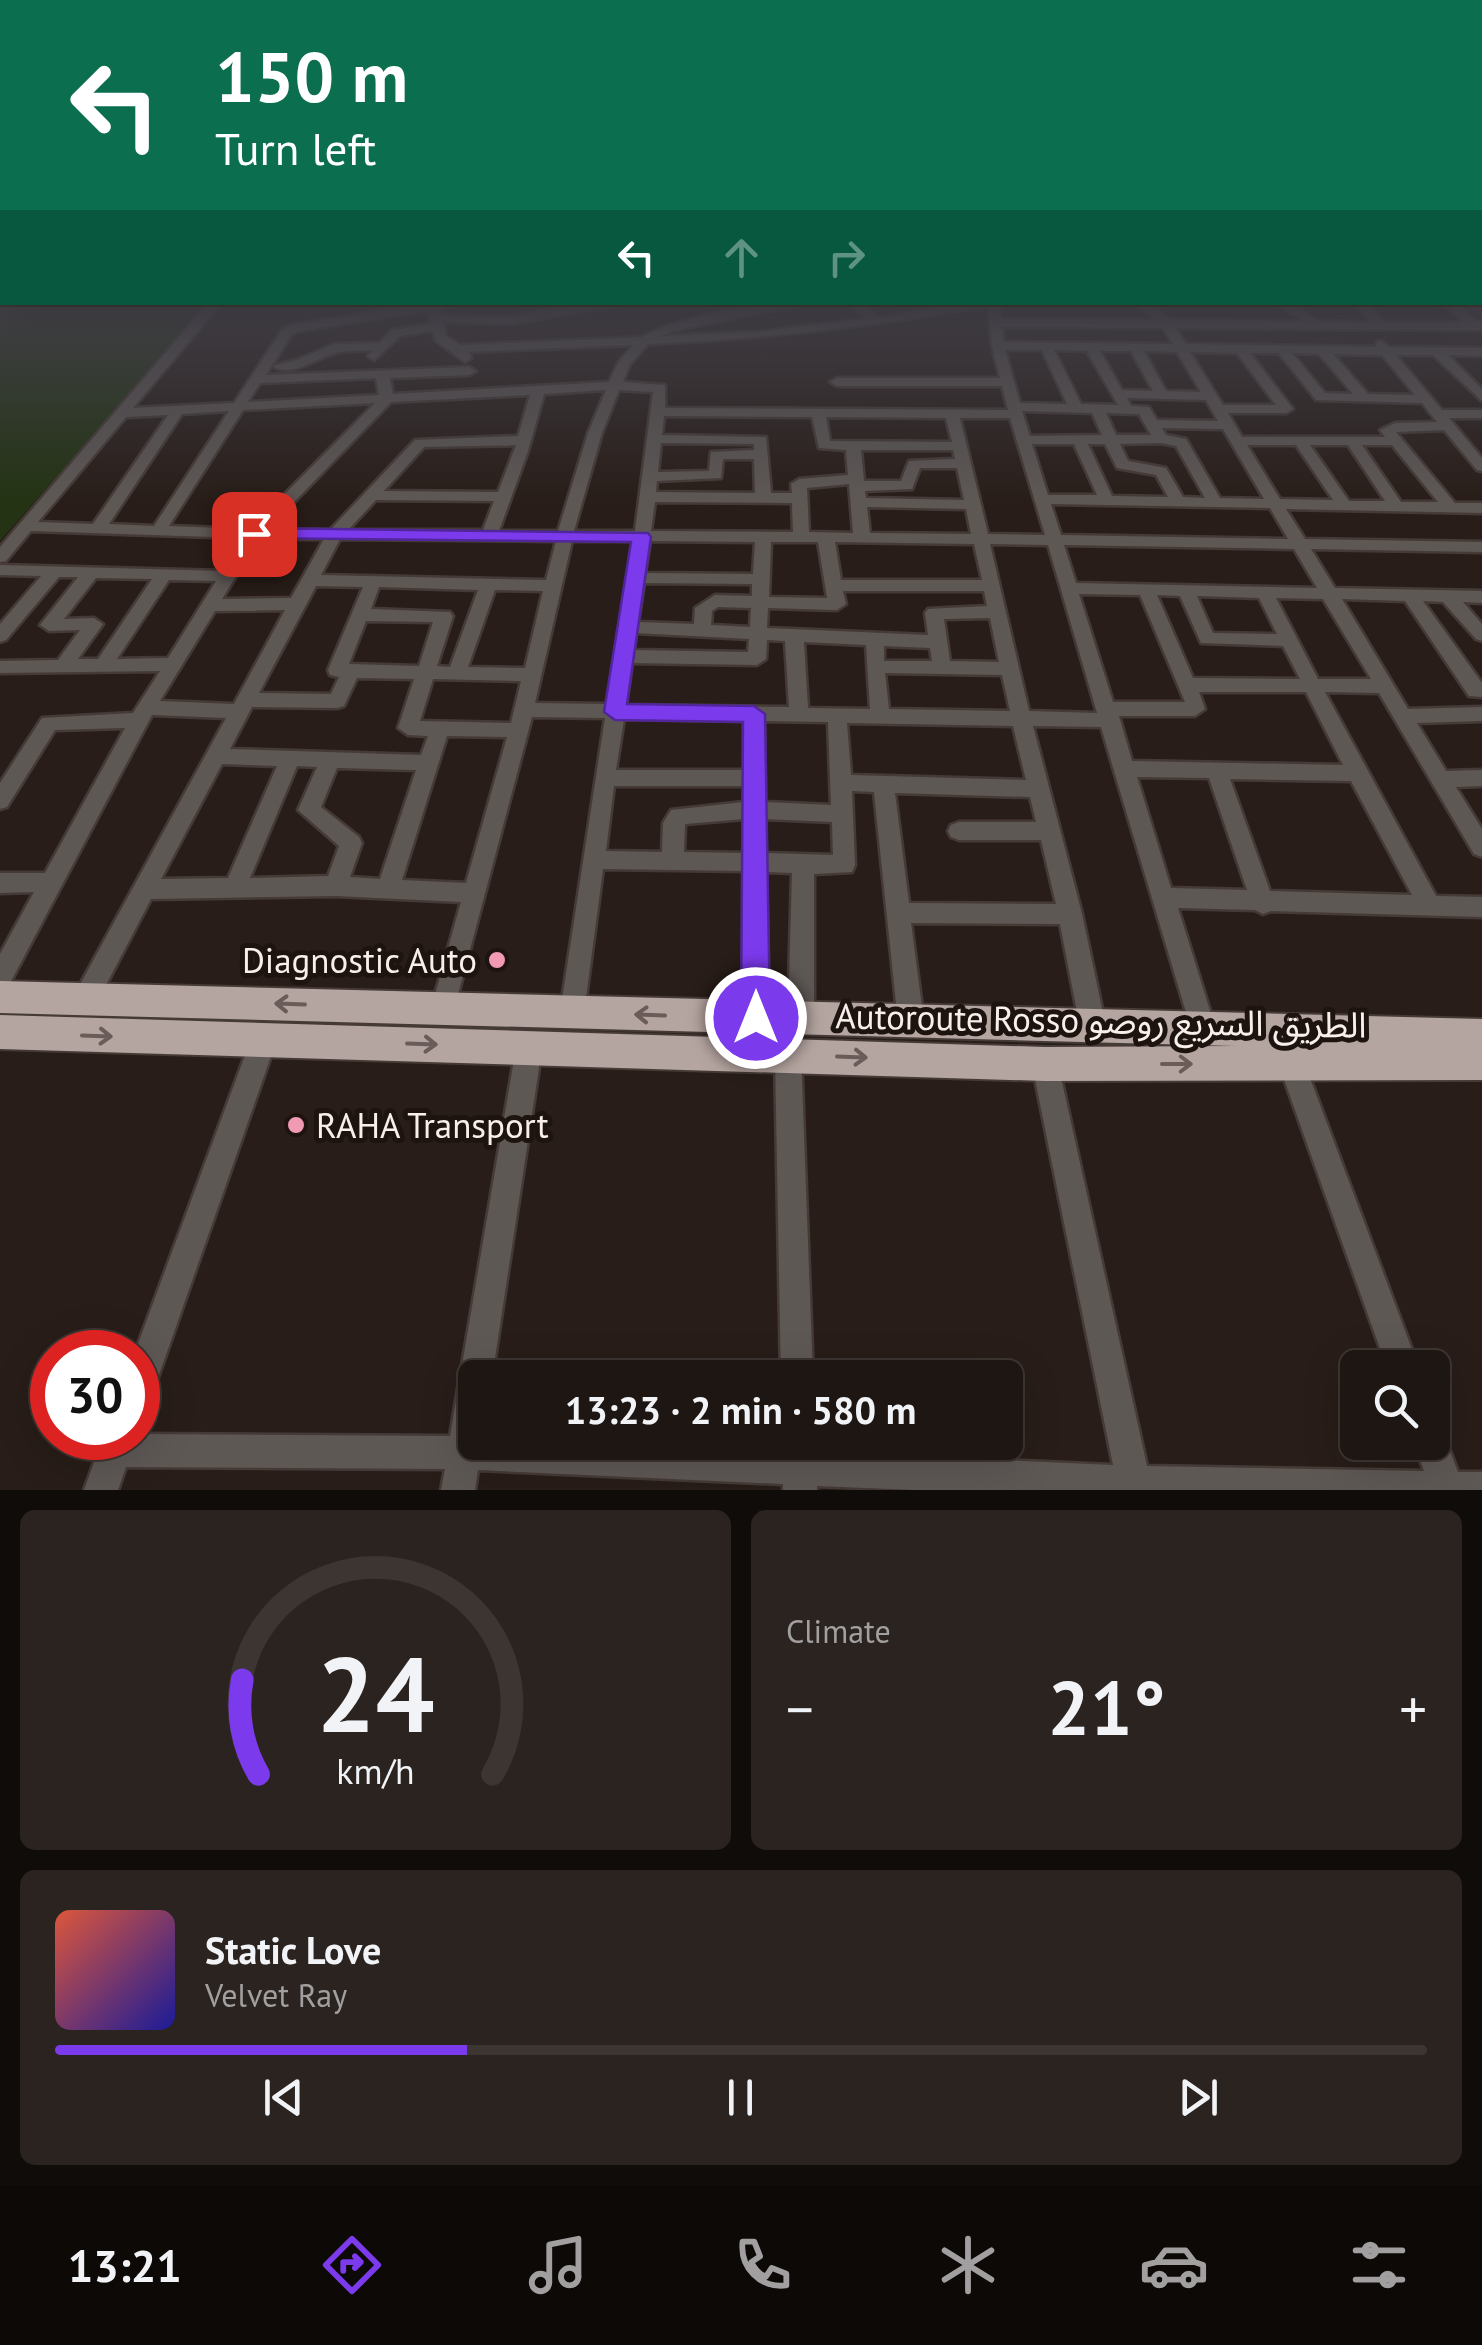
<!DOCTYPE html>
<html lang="en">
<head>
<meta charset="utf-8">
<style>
  body { margin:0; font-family:"PT Sans","Noto Sans Arabic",sans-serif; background:#2b2320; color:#f1f3f6; height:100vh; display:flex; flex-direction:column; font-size:38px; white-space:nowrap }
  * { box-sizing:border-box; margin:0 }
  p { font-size:32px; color:#a19f9f }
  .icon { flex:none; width:55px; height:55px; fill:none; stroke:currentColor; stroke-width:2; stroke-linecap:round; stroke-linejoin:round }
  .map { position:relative; height:1490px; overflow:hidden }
  .sheet { display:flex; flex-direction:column; gap:20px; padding:20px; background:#100c0a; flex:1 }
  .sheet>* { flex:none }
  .hud { position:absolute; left:0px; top:0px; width:1482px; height:305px; box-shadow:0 10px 40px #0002,0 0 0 2px #3c3532; background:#0b6e4f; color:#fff; overflow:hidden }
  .fabs { position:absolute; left:1340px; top:1350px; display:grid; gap:20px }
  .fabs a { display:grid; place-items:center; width:110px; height:110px; border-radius:15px; background:#1e1612; box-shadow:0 10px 40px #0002,0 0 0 2px #3c3532; font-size:50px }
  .speed { position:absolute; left:30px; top:1330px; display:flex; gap:20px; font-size:50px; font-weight:700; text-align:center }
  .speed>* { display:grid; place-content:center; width:130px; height:130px; border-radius:50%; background:#1e1612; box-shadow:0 10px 40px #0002,0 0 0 2px #3c3532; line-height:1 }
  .speed .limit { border:15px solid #d22; background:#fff; color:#111 }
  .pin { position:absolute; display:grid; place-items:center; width:85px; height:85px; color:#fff; margin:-42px; border-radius:20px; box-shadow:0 5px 15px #0006 }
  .me { position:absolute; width:110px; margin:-55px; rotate:0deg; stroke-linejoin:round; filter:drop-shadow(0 0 8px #0008) }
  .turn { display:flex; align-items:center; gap:35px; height:210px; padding:0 50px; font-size:45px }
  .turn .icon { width:130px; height:130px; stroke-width:2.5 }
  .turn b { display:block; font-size:70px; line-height:85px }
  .lanes { display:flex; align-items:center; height:95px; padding:0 50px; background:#0003; justify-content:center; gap:50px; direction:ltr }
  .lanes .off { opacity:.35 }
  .big { font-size:75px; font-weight:800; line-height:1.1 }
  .sheet .card { flex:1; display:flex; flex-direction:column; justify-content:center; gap:15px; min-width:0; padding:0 35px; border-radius:15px; background:#2b2320 }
  .sheet .dial { align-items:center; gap:0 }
  .dial svg { height:260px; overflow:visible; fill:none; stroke:#3c3532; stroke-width:7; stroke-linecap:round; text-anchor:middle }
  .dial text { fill:#f1f3f6; stroke:none }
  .song { display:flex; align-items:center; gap:30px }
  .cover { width:120px; height:120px; border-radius:15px; background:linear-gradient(135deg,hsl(10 70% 55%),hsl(240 70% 35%)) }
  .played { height:10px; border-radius:5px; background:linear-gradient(90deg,#7c3aed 30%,#3c3532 30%) }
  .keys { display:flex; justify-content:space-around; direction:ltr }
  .heat { display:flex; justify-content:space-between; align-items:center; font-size:55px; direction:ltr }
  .sheet .tiles { flex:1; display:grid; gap:20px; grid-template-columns:1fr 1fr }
  .card:last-child { grid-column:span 2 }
  .trip { position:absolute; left:458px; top:1360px; width:565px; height:100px; border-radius:15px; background:#1e1612; box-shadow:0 10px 40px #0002,0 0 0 2px #3c3532; font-weight:800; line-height:100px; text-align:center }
  .tabs { display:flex; height:160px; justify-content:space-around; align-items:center; background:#0c0907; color:#a19f9f }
  .tabs .icon { width:70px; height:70px }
  .tabs .selected { color:#7c3aed }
  .tabs b { font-size:45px; color:#f1f3f6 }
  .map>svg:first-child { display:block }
</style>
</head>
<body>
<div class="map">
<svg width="1482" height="1490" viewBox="0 0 1482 1490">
  <rect width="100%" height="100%" fill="#281d18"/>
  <path fill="#233313" d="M 0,295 L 2,302 L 210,303 L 0,541 Z"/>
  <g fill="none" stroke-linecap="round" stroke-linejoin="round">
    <defs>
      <path id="minor" d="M 209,302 L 222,302 L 133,408 L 234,403 L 282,330 L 291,325 L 433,302 L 466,302 L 440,309 L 441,315 L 511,316 L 602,302 L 635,302 L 511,324 L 443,322 L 446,336 L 460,345 L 642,337 C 683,315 766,302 814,302 L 672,331 L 662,336 L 755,332 L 865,319 L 849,302 L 862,302 L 877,318 L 968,302 L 999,302 L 1001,319 L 1155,320 L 1134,302 L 1148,302 L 1170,320 L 1303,321 L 1273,302 L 1288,302 L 1319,321 L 1370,322 L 1353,302 L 1366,302 L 1384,322 L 1463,322 L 1442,302 L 1455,302 L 1477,322 L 1482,322 L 1482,330 L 1175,328 L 1186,344 L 1376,347 L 1377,342 L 1381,341 L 1389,347 L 1482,348 L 1482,356 L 1448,355 L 1482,389 L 1482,401 L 1433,355 L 1396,355 L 1442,410 L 1482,410 L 1482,418 L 1449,418 L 1482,458 L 1482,471 L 1477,470 L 1444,430 L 1396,432 L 1455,503 L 1482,503 L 1482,513 L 1286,509 L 1305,539 L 1482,542 L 1482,552 L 1311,549 L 1335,588 L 1482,591 L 1482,603 L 1463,602 L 1482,624 L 1482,641 L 1476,639 L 1443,602 L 1423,601 L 1482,683 L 1482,697 L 1469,696 L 1405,601 L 1342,599 L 1408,709 L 1482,707 L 1482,721 L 1417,723 L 1446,771 L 1482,770 L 1482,786 L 1456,787 L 1482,829 L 1482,857 L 1474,854 L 1379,693 L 1325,692 L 1436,896 L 1482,897 L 1482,917 L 1271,911 L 1263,914 L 1255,910 L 1178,908 L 1216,1030 L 1212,1039 L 1203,1042 L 1194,1039 L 1101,727 L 1033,726 L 1082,914 L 1106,1027 L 1102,1036 L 1093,1039 L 1084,1036 L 1080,1027 L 1060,924 L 911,923 L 924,1022 L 920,1030 L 911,1034 L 902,1030 L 898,1022 L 874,792 L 852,791 L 855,865 L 852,872 L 814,874 L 814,1020 L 810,1028 L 801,1032 L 792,1028 L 788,1020 L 792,873 L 766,872 L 769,1018 L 765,1026 L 756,1030 L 747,1026 L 743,1018 L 744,871 L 603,869 L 584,1013 L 581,1021 L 572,1025 L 563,1021 L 560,1013 L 605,718 L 532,717 L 452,1017 L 443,1021 L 434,1017 L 431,1009 L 461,902 L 336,896 L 151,899 L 95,1006 L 86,1010 L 77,1006 L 74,998 L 77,990 L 226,718 L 152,715 L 9,985 L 0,988 L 0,954 L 34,892 L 0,893 L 0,873 L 45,873 L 125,728 L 55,730 L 7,807 L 0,809 L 0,783 L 42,718 L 133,713 L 160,671 L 0,673 L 0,661 L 58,660 L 80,630 L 49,631 L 40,625 L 78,577 L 59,577 L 6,640 L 0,642 L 0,624 L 41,576 L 0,575 L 0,565 L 223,571 L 243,538 L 31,531 L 6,561 L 0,562 L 0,547 ZM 988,306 L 992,346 L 1000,378 L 837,378 L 830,382 L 837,386 L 1002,386 L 1008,410 L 665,408 L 665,385 L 623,382 L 630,364 L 648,344 C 763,339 874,326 988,306 ZM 428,311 L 431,324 L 392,330 L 379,343 L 335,344 L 297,360 L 272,366 C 294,379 317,356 339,352 C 350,350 361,351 372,351 L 368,356 L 374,360 L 400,336 L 432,331 L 436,341 L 465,362 L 471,358 L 469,352 L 633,345 L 618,363 L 609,382 L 393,394 L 390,378 L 469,375 L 476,371 L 469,367 L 266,375 L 291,335 L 298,331 ZM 1002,327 L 1163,328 L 1173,344 L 1004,342 ZM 1005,350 L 1042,350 L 1067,404 L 1020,403 ZM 1054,350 L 1087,351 L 1118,405 L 1081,404 ZM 1100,351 L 1131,351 L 1153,391 L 1122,390 ZM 1144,351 L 1177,352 L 1201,392 L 1166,391 ZM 1190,352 L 1237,353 L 1276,405 L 1223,405 ZM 1250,353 L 1279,353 L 1316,400 L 1422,403 L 1437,422 L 1395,423 L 1380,430 L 1385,437 L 1242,437 L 1228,413 L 1286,413 L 1293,409 ZM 1292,353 L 1319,354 L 1353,394 L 1325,393 ZM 1333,354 L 1382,355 L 1415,395 L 1368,394 ZM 376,378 L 379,395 L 248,402 L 260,383 ZM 606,390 L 588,433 L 558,531 L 499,531 L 528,451 L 544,394 ZM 619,390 L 653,392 L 635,531 L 574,531 L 602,433 ZM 530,395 L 518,436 L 415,440 L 330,530 L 268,529 L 391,402 ZM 1127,398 L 1206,400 L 1218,421 L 1157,420 L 1149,407 L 1131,406 ZM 375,403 L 250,529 L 169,526 L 243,410 ZM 229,411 L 154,526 L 109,524 L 182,414 ZM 1022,411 L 1092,413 L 1102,435 L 1030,436 ZM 1106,413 L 1139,414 L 1151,435 L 1116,435 ZM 168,415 L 93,524 L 38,522 L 126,417 ZM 664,416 L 812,417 L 819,448 L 846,450 L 848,475 L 799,479 L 791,484 L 792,493 L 771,493 L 766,437 L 662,435 ZM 826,417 L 946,418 L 952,442 L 830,441 ZM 960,418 L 1010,418 L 1045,535 L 988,534 ZM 1162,428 L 1223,429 L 1264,499 L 1220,498 L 1186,439 L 1166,435 ZM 661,443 L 754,444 L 754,450 L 711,452 L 709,471 L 658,472 ZM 1161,443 L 1176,446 L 1205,498 L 1183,497 L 1166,468 L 1128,461 L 1120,444 ZM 1032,444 L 1074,444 L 1097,495 L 1048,495 ZM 1088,444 L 1105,444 L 1117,468 L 1156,475 L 1168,497 L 1112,496 ZM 516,445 L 498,492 L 384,491 L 424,447 ZM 1247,445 L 1296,445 L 1333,500 L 1280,499 ZM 1310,445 L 1348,445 L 1385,501 L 1349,501 ZM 1362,445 L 1392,445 L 1438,502 L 1401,502 ZM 861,450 L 953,450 L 955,459 L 909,461 L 901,481 L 864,481 ZM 723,459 L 754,459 L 755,493 L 656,492 L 657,481 L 721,478 ZM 920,468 L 957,468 L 964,500 L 866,498 L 865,491 L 912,489 ZM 849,484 L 853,533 L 809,532 L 807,488 ZM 376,500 L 494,501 L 483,530 L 348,530 ZM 655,502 L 792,503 L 793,532 L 651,531 ZM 1051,504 L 1270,508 L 1288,539 L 1061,535 ZM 867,507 L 966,509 L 971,534 L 870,533 ZM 259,539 L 324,539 L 291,598 L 222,599 ZM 340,539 L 556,541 L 546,580 L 321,575 ZM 572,541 L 634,541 L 607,704 L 535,703 ZM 650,541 L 755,542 L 753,574 L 645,573 ZM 771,542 L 818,542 L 827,598 L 769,597 ZM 835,542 L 974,544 L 982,580 L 841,580 ZM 990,544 L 1048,545 L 1097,713 L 1029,711 ZM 1064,545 L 1294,549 L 1317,588 L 1076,583 ZM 96,578 L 152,579 L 98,659 L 78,659 L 103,624 L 94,618 L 64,619 ZM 169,580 L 216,581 L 168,658 L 117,659 ZM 644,583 L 752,584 L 752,596 L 715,595 L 695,608 L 694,624 L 638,622 ZM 316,586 L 363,587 L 328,670 L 330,675 L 339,677 L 331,694 L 259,693 ZM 379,587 L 478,590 L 450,667 L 437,666 L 453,616 L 450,612 L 371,609 ZM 495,590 L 543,591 L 525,668 L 468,667 ZM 843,591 L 984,591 L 987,606 L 928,609 L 925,613 L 928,635 L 767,628 L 768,608 L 837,610 L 846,604 ZM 1079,594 L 1140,595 L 1185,702 L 1113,702 ZM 1157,595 L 1180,596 L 1201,643 L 1283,646 L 1300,679 L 1193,678 ZM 1197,596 L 1259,598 L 1277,634 L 1213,633 ZM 1276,598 L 1323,599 L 1371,679 L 1318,679 ZM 718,607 L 751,608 L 750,627 L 711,625 L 712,611 ZM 285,610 L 234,704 L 160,701 L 215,611 ZM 990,618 L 999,662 L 950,661 L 944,619 ZM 366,621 L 433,622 L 419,666 L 349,664 ZM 636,633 L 749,639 L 748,652 L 634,650 ZM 767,640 L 785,641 L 789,707 L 626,705 L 632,663 L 757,665 L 766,659 ZM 804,642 L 866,645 L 870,709 L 808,708 ZM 884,646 L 930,648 L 932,661 L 884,661 ZM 885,673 L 1002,675 L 1010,711 L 889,709 ZM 357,678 L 414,679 L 398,728 L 408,735 L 428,736 L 421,755 L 230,749 L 252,707 L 337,708 L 344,706 ZM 433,679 L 521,681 L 511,723 L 420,721 ZM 1199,692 L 1306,692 L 1343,765 L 1132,761 L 1119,716 L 1195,716 L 1205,709 ZM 624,719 L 744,721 L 744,770 L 616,770 ZM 764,721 L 828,722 L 831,805 L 765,802 ZM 847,723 L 1013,726 L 1026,780 L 851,775 ZM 447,736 L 507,737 L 466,883 L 402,880 ZM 222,764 L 277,766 L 228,878 L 161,879 ZM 297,766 L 317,767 L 298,810 L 339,846 L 328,876 L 250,878 ZM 337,768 L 416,770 L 380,879 L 350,877 L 362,843 L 359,837 L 321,807 ZM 1137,777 L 1209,778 L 1247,890 L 1171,888 ZM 1230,779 L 1351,781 L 1412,895 L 1270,891 ZM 614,786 L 744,786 L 744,802 L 671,810 L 663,823 L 662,852 L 606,851 ZM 895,793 L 1030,797 L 1036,822 L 959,822 L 951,825 L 948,831 L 951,837 L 959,840 L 1041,840 L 1056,904 L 909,903 ZM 744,819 L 744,853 L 684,852 L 685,824 ZM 765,819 L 832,822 L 833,855 L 766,853 Z
        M 263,1030 L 272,1033 L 276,1042 L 154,1389 L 149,1400 L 138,1405 L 135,1352 L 250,1042 L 254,1033 Z
        M 529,1036 L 538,1039 L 542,1048 L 492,1378 L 475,1378 L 475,1442 L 601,1442 L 783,1451 L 783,1442 L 816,1442 L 816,1452 L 1113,1465 L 1032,1064 L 1036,1055 L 1045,1051 L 1054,1055 L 1058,1064 L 1147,1466 L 1424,1471 L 1414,1442 L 1432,1442 L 1432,1427 L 1442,1430 L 1458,1472 L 1482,1472 L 1482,1490 L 915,1490 L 817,1486 L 817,1490 L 783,1490 L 783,1484 L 478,1470 L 475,1490 L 441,1490 L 445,1469 L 126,1467 L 118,1490 L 84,1490 L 103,1438 L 138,1438 L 138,1434 L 450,1436 L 516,1048 L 520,1039 Z
        M 788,1042 L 797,1046 L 801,1055 L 813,1378 L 781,1378 L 775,1055 L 779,1046 Z
        M 1292,1052 L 1301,1056 L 1305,1065 L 1419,1368 L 1387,1368 L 1279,1065 L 1283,1056 Z"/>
      <path id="highway" d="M 0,981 L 1482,1019 L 1482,1080 L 1045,1081 L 0,1049 L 0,1015 L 1045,1047 L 1235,1046 L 0,1013 Z"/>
    </defs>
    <use href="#minor" stroke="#453a36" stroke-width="5"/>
    <use href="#highway" stroke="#453a36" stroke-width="4"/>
    <use href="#minor" fill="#5e5855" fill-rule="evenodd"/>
    <use href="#highway" fill="#b5a5a0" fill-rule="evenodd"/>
  </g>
  <defs><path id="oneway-shaft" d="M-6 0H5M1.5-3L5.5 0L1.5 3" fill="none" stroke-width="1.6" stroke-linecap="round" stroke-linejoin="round" transform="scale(2.5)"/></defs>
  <g stroke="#6a5c58">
    <use href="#oneway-shaft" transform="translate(290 1004) rotate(-178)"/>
    <use href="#oneway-shaft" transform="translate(650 1015) rotate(-178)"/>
    <use href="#oneway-shaft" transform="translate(97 1036) rotate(2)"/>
    <use href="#oneway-shaft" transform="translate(422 1044) rotate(2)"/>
    <use href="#oneway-shaft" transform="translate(852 1057) rotate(2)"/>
    <use href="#oneway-shaft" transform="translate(1177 1064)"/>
  </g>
  <linearGradient id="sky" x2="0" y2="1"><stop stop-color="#16100d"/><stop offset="0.59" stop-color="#424048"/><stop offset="1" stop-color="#424048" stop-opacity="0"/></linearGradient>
  <rect width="1482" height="504" fill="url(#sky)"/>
  <path fill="#7c3aed" stroke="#51269a" stroke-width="2.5" d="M 254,528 L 648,533 L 651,537 L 627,704 L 754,706 L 765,714 L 770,1018 L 766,1028 L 756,1032 L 745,1028 L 741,1018 L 743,722 L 615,720 L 604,712 L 631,542 L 247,538 L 247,530 Z"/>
  <g fill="#f19ab3" stroke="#1e140f" stroke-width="4">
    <circle cx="497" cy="960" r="10"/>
    <circle cx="296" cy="1125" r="10"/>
  </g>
  <g text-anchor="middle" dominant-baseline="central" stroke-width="10" stroke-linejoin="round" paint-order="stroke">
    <g font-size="35" fill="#f7efeb" stroke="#1e140f" text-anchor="end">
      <text x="477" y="960">Diagnostic Auto</text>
      <text x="316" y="1125" text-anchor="start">RAHA Transport</text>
    </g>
    <g font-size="35" fill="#f7efeb" stroke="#1e140f">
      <text transform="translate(1101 1020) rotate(1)">Autoroute Rosso الطريق السريع روصو</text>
    </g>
  </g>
</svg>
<div class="fabs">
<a><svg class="icon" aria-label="search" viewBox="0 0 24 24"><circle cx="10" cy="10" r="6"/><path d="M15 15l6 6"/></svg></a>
</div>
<div class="speed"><div class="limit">30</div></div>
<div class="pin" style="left:254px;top:534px;background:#d93025"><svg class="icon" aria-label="arrive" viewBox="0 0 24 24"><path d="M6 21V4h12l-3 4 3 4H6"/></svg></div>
<svg class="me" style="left:756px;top:1018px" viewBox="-20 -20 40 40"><circle r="17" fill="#7c3aed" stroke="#fff" stroke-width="3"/><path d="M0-11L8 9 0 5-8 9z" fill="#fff"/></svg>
<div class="trip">13:23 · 2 min · 580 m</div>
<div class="hud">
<div class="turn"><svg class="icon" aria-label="left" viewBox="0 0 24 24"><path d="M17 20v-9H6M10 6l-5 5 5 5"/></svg><div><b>150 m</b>Turn left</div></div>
<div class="lanes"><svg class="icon" aria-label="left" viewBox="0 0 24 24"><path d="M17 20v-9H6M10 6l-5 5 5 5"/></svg><svg class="icon off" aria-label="ahead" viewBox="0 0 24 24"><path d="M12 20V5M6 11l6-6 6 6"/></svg><svg class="icon off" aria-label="right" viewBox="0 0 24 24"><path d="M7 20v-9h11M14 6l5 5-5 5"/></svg></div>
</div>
</div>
<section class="sheet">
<div class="tiles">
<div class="card dial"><svg viewBox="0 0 100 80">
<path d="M14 69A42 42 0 1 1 86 69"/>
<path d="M14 69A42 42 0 0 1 9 40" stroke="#7c3aed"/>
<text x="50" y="56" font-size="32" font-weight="700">24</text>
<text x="50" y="72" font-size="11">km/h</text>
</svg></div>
<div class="card"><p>Climate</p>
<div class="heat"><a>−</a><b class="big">21°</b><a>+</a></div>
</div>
<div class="card">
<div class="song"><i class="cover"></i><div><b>Static Love</b><p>Velvet Ray</p></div></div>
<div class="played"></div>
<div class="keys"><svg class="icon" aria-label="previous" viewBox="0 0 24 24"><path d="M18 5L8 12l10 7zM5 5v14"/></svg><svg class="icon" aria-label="pause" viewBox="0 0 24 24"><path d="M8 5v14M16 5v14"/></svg><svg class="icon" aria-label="next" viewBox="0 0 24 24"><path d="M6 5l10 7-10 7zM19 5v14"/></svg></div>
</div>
</div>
</section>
<nav class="tabs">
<b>13:21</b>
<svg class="icon selected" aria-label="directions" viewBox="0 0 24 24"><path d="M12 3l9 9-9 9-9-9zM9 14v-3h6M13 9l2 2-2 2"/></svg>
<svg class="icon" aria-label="music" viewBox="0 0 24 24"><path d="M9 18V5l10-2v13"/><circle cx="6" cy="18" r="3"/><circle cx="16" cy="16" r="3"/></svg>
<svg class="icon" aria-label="phone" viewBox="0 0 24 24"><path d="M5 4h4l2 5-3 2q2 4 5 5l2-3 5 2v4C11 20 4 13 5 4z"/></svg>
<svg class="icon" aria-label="climate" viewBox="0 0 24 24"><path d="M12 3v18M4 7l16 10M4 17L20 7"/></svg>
<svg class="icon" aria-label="car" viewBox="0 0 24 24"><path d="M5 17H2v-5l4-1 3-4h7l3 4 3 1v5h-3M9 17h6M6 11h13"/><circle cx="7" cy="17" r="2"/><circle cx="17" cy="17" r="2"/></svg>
<svg class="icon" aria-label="filters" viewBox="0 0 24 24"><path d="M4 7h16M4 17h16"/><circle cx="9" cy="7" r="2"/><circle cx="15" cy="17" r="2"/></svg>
</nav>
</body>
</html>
